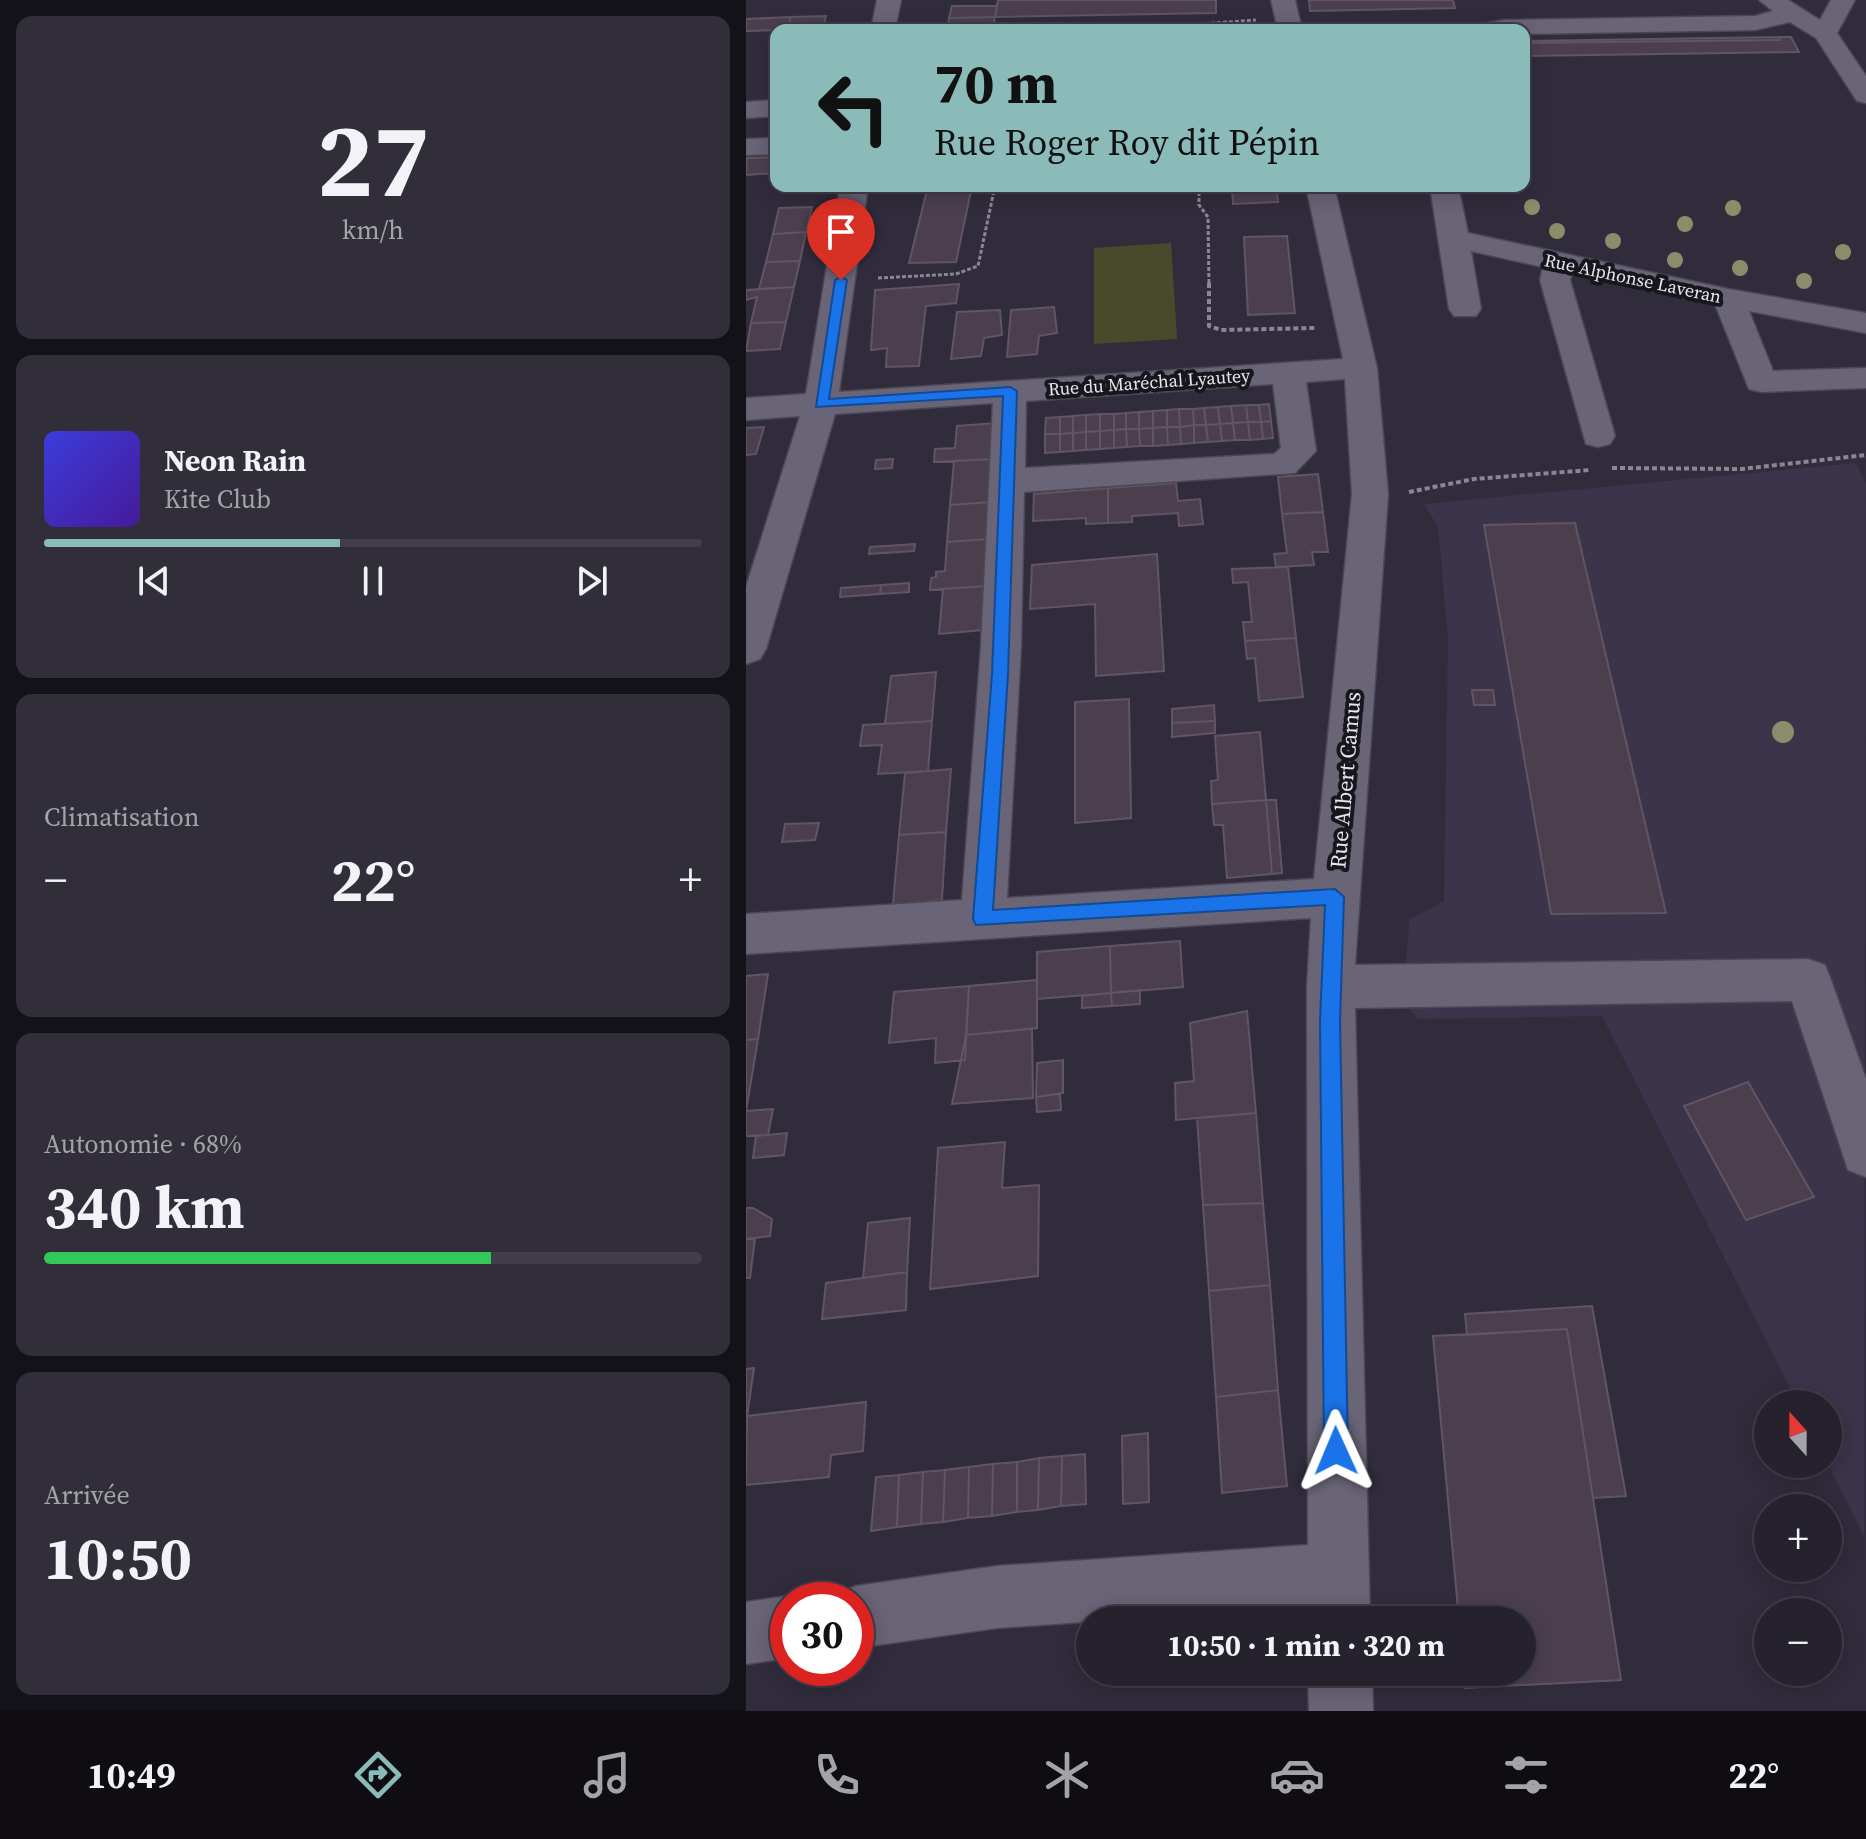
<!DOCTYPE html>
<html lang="fr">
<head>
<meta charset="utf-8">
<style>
  body { margin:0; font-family:"Source Serif 4",serif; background:#312e39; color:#f1f3f6; height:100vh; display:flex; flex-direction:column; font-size:30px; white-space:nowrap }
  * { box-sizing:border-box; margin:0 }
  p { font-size:26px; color:#a3a3aa }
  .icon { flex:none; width:44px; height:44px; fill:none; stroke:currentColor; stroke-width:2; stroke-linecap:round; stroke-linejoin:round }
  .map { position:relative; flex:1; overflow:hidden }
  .panel { display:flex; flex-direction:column; gap:16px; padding:16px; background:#141219; width:746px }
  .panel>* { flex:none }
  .guide { position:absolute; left:24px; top:24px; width:760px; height:168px; border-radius:16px; box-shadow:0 4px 20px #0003,0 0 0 2px #423e49; background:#8bbbb9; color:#111; overflow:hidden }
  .needle { width:52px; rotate:339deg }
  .fabs { position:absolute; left:1008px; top:1390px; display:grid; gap:16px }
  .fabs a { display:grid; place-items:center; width:88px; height:88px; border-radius:50%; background:#25212d; box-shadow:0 4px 20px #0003,0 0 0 2px #423e49; font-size:40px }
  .speed { position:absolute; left:24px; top:1582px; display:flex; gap:16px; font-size:40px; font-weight:700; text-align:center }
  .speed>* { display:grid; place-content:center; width:104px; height:104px; border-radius:50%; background:#25212d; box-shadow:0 4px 20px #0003,0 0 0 2px #423e49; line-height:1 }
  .speed .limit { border:12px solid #d22; background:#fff; color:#111 }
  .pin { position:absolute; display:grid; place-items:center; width:68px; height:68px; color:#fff; margin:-82px -34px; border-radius:50% 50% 50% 0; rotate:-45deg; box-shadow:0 0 8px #0007 }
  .pin .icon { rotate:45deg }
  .me { position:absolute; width:88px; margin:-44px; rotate:359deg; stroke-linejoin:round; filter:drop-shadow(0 0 6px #0008) }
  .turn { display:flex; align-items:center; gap:28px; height:168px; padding:0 32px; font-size:36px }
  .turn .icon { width:104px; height:104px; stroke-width:2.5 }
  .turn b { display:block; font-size:56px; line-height:68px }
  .big { font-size:60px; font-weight:700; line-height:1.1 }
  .panel .widget { flex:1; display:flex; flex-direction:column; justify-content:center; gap:12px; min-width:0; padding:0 28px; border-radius:16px; background:#312e39 }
  .panel .dial { align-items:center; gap:0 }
  .dial b { font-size:104px; line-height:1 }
  .song { display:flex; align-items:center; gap:24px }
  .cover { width:96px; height:96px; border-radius:12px; background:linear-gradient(135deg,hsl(240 70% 55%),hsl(260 70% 35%)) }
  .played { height:8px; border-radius:4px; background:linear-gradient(90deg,#8bbbb9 45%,#423e49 45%) }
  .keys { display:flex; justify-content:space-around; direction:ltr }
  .heat { display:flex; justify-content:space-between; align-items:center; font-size:44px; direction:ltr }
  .charge { height:12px; border-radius:6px; background:linear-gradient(90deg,#34c759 68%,#423e49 0) }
  .trip { position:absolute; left:330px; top:1606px; width:460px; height:80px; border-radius:40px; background:#25212d; box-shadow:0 4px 20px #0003,0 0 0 2px #423e49; font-weight:700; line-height:80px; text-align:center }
  .tab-bar { display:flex; height:128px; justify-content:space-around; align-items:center; background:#0f0d12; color:#a3a3aa }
  .tab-bar .icon { width:56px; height:56px }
  .tab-bar .on { color:#8bbbb9 }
  .tab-bar b { font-size:36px; color:#f1f3f6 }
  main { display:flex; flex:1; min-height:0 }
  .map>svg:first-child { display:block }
</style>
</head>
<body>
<main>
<section class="panel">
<div class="widget dial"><b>27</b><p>km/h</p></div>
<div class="widget">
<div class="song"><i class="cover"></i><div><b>Neon Rain</b><p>Kite Club</p></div></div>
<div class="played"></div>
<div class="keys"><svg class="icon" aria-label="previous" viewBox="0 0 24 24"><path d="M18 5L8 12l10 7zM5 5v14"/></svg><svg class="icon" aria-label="pause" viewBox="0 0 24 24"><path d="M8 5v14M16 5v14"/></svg><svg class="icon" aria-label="next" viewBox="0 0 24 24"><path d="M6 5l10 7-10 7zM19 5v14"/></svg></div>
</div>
<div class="widget"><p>Climatisation</p>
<div class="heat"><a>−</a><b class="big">22°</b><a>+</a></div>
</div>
<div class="widget"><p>Autonomie · 68%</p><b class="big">340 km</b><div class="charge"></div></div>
<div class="widget"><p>Arrivée</p><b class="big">10:50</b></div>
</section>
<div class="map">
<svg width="1120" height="1711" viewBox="0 0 1120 1711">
  <rect width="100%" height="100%" fill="#312c3c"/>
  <path fill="#3b344a" d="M 1110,463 L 1120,483 L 1118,1536 L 1082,1464 L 1082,1404 L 1052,1404 L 856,1016 L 672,1019 L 658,1002 L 663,920 L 698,901 L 702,637 L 692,527 L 678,504 Z"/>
  <path fill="#484b2b" d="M 425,243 L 431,339 L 348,344 L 348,248 Z"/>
  <path fill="#4b3f4d" stroke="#615463" stroke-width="2" d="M 252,0 L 470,0 L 470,13 L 249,17 Z
    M 563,0 L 707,0 L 709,8 L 564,11 Z
    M 206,6 L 251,6 L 249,17 L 203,18 Z
    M 80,16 L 77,28 L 41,30 L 45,17 Z
    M 45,17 L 41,30 L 0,31 L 0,19 Z
    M 249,17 L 246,30 L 201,30 L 203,18 Z
    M 1033,37 L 1034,40 L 778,43 L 778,41 Z
    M 1033,37 L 1045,37 L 1053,52 L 778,56 L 778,43 L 1034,40 Z
    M 30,157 L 30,173 L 0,175 L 1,158 Z
    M 182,186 L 226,186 L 210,262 L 163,263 Z
    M 486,186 L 530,186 L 532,202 L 487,204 Z
    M 66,207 L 60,232 L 27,234 L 33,208 Z
    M 60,232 L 54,261 L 20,262 L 27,234 Z
    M 541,236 L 549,313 L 502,315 L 498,237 Z
    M 54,261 L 48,287 L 13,289 L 20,262 Z
    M 213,284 L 210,303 L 180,306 L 173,366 L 140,367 L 141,348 L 125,350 L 129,290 Z
    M 48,287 L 40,322 L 5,323 L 11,297 L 0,300 L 0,290 Z
    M 308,307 L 311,333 L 293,336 L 291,354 L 261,357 L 265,310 Z
    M 254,310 L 256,335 L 238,338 L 235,356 L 205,359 L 211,312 Z
    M 40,322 L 34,349 L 0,351 L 5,323 Z
    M 523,404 L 525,421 L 515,422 L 513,405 Z
    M 500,405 L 502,422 L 487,423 L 485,406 Z
    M 500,405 L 513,405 L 515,422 L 502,422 Z
    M 485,406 L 487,423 L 474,424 L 472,407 Z
    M 472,407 L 474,424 L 460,425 L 458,408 Z
    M 458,408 L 460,425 L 448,425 L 447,409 Z
    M 433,409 L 434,427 L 421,427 L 421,410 Z
    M 433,409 L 447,409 L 448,425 L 434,427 Z
    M 421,410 L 421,427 L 407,428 L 407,411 Z
    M 407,411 L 407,428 L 393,429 L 393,412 Z
    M 393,412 L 393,429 L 380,429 L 380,413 Z
    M 380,413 L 380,429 L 368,430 L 368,414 Z
    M 354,414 L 368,414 L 368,430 L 354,431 Z
    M 354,414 L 354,431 L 340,432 L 340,415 Z
    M 340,415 L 340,432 L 327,433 L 327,416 Z
    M 327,416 L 327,433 L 314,434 L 314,417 Z
    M 314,417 L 314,434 L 299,434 L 300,418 Z
    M 525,421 L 527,438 L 517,439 L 515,422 Z
    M 502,422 L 515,422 L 517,439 L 504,440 Z
    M 502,422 L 504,440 L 489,440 L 487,423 Z
    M 250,423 L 248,459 L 188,462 L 189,449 L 209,448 L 211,426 Z
    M 487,423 L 489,440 L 476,441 L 474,424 Z
    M 474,424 L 476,441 L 462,442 L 460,425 Z
    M 448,425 L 448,443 L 435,444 L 434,427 Z
    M 448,425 L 460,425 L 462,442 L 448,443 Z
    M 18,427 L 10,454 L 0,455 L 0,428 Z
    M 421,427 L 434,427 L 435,444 L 422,445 Z
    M 421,427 L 422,445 L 407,446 L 407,428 Z
    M 407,428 L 407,446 L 394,446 L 393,429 Z
    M 380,429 L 393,429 L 394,446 L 381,447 Z
    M 380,429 L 381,447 L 368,448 L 368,430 Z
    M 368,430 L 368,448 L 354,449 L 354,431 Z
    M 354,431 L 354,449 L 340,450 L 340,432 Z
    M 340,432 L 340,450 L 327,451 L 327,433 Z
    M 327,433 L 327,451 L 314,452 L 314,434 Z
    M 299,434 L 314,434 L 314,452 L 299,453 Z
    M 147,459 L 146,468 L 129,469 L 130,460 Z
    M 248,459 L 245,502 L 204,505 L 208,461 Z
    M 572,474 L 577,512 L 536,514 L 532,477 Z
    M 430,483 L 432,501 L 454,499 L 457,524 L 433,526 L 432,513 L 386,516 L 386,522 L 362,523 L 362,488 Z
    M 362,488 L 362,523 L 340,524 L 340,518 L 287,521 L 288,494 Z
    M 245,502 L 243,539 L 201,542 L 204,505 Z
    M 577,512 L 582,552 L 566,552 L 568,565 L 530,567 L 528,554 L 541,553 L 536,514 Z
    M 829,523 L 920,913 L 805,914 L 738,525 Z
    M 243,539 L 240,586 L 184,590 L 185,578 L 190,577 L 190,572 L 199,571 L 201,542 Z
    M 169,544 L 168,551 L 123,554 L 124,547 Z
    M 411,554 L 418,671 L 350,676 L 349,604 L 284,609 L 286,565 Z
    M 542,567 L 550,638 L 499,641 L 497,622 L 506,622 L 502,582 L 487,583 L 486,569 Z
    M 163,583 L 163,592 L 134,594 L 135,585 Z
    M 135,585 L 134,594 L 94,597 L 95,588 Z
    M 240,586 L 237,630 L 193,634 L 197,589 Z
    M 550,638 L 557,697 L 513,701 L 509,658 L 501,659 L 499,641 Z
    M 190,672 L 186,721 L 139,724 L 145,676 Z
    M 726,690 L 747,690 L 749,705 L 728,705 Z
    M 383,699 L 385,818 L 329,823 L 329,702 Z
    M 468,705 L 469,721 L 426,723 L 426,709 Z
    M 186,721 L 182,771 L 132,774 L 136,745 L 114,746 L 117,725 Z
    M 469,721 L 469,733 L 426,737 L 426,723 Z
    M 514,732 L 520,800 L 466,804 L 465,781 L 472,780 L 469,736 Z
    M 205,769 L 200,832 L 153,835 L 159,773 Z
    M 520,800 L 530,800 L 536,873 L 526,874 Z
    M 520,800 L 526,874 L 481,878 L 477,825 L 468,825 L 466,804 Z
    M 73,823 L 69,840 L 36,842 L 39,824 Z
    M 200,832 L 196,900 L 147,905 L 153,835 Z
    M 434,941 L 437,987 L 365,993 L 364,946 Z
    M 364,946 L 365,993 L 291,999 L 291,952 Z
    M 22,974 L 12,1039 L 0,1040 L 0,976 Z
    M 291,980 L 291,1028 L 220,1035 L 223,986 Z
    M 223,986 L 219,1060 L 189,1063 L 190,1038 L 143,1043 L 148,992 Z
    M 394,990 L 394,1004 L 366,1006 L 365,993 Z
    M 365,993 L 366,1006 L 336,1008 L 336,996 Z
    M 501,1011 L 510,1113 L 430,1120 L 429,1083 L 448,1081 L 444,1023 Z
    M 286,1029 L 287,1098 L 206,1104 L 220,1035 Z
    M 12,1039 L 0,1111 L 27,1109 L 22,1135 L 0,1136 L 0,1040 Z
    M 317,1060 L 317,1093 L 290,1097 L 291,1063 Z
    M 1002,1082 L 1068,1197 L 1000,1220 L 938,1106 Z
    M 314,1094 L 315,1110 L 291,1112 L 290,1097 Z
    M 510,1113 L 517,1203 L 457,1205 L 451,1118 Z
    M 41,1133 L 38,1155 L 7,1158 L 10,1136 Z
    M 259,1142 L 256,1188 L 293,1185 L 292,1276 L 184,1289 L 192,1148 Z
    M 517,1203 L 524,1285 L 463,1291 L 457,1205 Z
    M 0,1208 L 7,1208 L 26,1219 L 24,1236 L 0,1239 Z
    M 164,1218 L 161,1272 L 117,1278 L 122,1223 Z
    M 9,1238 L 4,1278 L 0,1278 L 0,1239 Z
    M 161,1272 L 160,1310 L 76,1319 L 80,1283 Z
    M 524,1285 L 532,1390 L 470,1397 L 463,1291 Z
    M 846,1306 L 880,1496 L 847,1498 L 821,1329 L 721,1335 L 719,1314 Z
    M 821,1329 L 875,1680 L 719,1688 L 717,1672 L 776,1672 L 776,1620 L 713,1620 L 687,1336 Z
    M 8,1368 L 1,1416 L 0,1424 L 0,1369 Z
    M 532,1390 L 541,1486 L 476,1493 L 470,1397 Z
    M 120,1402 L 117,1451 L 85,1455 L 83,1477 L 0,1485 L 1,1416 Z
    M 402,1433 L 403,1502 L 377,1504 L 376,1436 Z
    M 339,1454 L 340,1504 L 315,1506 L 316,1456 Z
    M 316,1456 L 315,1506 L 292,1510 L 293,1458 Z
    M 293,1458 L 292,1510 L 271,1512 L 271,1462 Z
    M 271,1462 L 271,1512 L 246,1516 L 247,1464 Z
    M 247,1464 L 246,1516 L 222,1518 L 223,1467 Z
    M 223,1467 L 222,1518 L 197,1522 L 199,1470 Z
    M 199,1470 L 197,1522 L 175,1524 L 177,1472 Z
    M 177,1472 L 175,1524 L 151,1527 L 153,1475 Z
    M 153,1475 L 151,1527 L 125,1531 L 130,1477 Z"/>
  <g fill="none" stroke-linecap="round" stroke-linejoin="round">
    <defs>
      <path id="minor" d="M 131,0 L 155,0 L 149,30 L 125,30 Z
        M 525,0 L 549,0 L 556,30 L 532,30 Z
        M 1013,0 L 1042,0 L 1074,20 L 1085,0 L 1109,0 L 1091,33 L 1120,76 L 1120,103 L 1111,101 L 1070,38 L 1044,22 L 1009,30 L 778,34 L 778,30 L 727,30 L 730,25 L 759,20 L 1009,16 L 1027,11 Z
        M 30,100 L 30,116 L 0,118 L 0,102 Z
        M 30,138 L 30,154 L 0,155 L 0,139 Z
        M 94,186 L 122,186 L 93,392 L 597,359 L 560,186 L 588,186 L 631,368 L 642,494 L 609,965 L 1062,959 L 1079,965 L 1085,980 L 1120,1079 L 1120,1177 L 1102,1170 L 1046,1001 L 609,1008 L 624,1620 L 562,1620 L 562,1606 L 251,1628 L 110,1648 L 110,1600 L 86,1600 L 88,1595 L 110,1586 L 251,1566 L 562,1545 L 561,987 L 565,918 L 0,954 L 0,914 L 216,900 L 235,646 L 247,403 L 89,414 L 20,649 L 14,659 L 0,664 L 0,587 L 54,416 L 0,420 L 0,398 L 60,394 ZM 599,379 L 606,494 L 568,879 L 261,898 L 275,646 L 278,492 L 549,473 L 570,451 L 560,382 ZM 527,384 L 535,448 L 528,454 L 279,468 L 280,401 Z
        M 684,186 L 712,186 L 722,233 L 982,289 L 1120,313 L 1120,333 L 1003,311 L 1027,371 L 1120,368 L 1120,388 L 1015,392 L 1003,389 L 969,304 L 826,273 L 824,280 L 869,436 L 864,444 L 852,447 L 840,444 L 794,280 L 797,267 L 725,251 L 735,309 L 730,316 L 708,316 L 703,309 Z
        M 42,1596 L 52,1600 L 42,1600 L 42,1658 L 0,1664 L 0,1602 Z
        M 562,1672 L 626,1672 L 627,1711 L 563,1711 Z"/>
    </defs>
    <use href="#minor" stroke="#4b4754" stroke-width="3"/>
    <path stroke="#8a8694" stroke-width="3" stroke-dasharray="4 2" stroke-linecap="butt" d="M 308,30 L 440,25
      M 440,30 L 440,25 L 510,20
      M 453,186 L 453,205 L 462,217 L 463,285
      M 132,278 L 210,274 L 232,266 L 249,186"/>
    <path stroke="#8a8694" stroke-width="4" stroke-dasharray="5 3" stroke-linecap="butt" d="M 463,283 L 463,326 L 475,330 L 569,328
      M 866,468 L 996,469 L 1120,455
      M 663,492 L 728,479 L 844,470"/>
    <use href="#minor" fill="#696476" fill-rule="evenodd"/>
  </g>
  <g fill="#8a8c6a">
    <circle cx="786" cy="207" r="8"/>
    <circle cx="987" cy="208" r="8"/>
    <circle cx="939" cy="224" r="8"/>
    <circle cx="811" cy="231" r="8"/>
    <circle cx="867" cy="241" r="8"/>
    <circle cx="1097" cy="252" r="8"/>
    <circle cx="929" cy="260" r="8"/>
    <circle cx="994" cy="268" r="8"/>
    <circle cx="1058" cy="281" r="8"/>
    <circle cx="1037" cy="732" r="11"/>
  </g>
  <path fill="#1a73e8" stroke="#114b97" stroke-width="2" d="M 95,277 L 101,280 L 83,399 L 264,387 L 271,391 L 262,674 L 247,910 L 589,889 L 598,897 L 594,1021 L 602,1451 L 598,1459 L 590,1463 L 581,1459 L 578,1451 L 574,1021 L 579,905 L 230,925 L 227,919 L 246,674 L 257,396 L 70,407 L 89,280 Z"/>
  <g text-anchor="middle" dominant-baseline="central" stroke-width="8" stroke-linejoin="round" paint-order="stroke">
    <g font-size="18" fill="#e8e5f0" stroke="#18161d">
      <text transform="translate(887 278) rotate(12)">Rue Alphonse Laveran</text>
      <text transform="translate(403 382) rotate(-4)">Rue du Maréchal Lyautey</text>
    </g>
    <g font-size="22" fill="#e8e5f0" stroke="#18161d">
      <text transform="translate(599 780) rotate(-85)">Rue Albert Camus</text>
    </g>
  </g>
</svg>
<div class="fabs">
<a><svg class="needle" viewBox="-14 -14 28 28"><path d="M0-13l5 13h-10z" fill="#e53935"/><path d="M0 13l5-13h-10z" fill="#a3a3aa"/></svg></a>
<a>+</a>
<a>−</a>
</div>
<div class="speed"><div class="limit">30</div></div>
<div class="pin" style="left:95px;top:280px;background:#d93025"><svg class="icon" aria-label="arrive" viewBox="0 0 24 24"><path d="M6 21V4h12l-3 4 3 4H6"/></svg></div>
<svg class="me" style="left:590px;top:1451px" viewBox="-20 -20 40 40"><path d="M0-17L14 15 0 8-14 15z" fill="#1a73e8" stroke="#fff" stroke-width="4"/></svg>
<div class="trip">10:50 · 1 min · 320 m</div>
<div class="guide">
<div class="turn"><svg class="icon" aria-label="left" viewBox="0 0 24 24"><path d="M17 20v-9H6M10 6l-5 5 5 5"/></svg><div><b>70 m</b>Rue Roger Roy dit Pépin</div></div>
</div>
</div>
</main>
<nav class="tab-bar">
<b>10:49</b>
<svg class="icon on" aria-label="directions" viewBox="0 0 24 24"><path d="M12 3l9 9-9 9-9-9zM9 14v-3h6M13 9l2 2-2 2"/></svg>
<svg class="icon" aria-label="music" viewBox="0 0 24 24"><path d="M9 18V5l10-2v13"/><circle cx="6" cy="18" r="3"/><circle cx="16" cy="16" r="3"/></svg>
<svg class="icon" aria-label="phone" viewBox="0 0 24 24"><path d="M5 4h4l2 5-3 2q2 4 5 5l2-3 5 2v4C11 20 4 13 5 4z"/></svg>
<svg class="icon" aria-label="climate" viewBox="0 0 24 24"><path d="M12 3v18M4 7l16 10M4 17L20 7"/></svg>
<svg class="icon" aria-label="car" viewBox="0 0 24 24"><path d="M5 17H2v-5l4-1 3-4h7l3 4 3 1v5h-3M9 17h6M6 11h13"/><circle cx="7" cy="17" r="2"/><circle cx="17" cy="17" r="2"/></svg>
<svg class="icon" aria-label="filters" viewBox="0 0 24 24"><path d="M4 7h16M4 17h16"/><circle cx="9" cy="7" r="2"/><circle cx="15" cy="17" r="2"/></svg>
<b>22°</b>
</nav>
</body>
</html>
